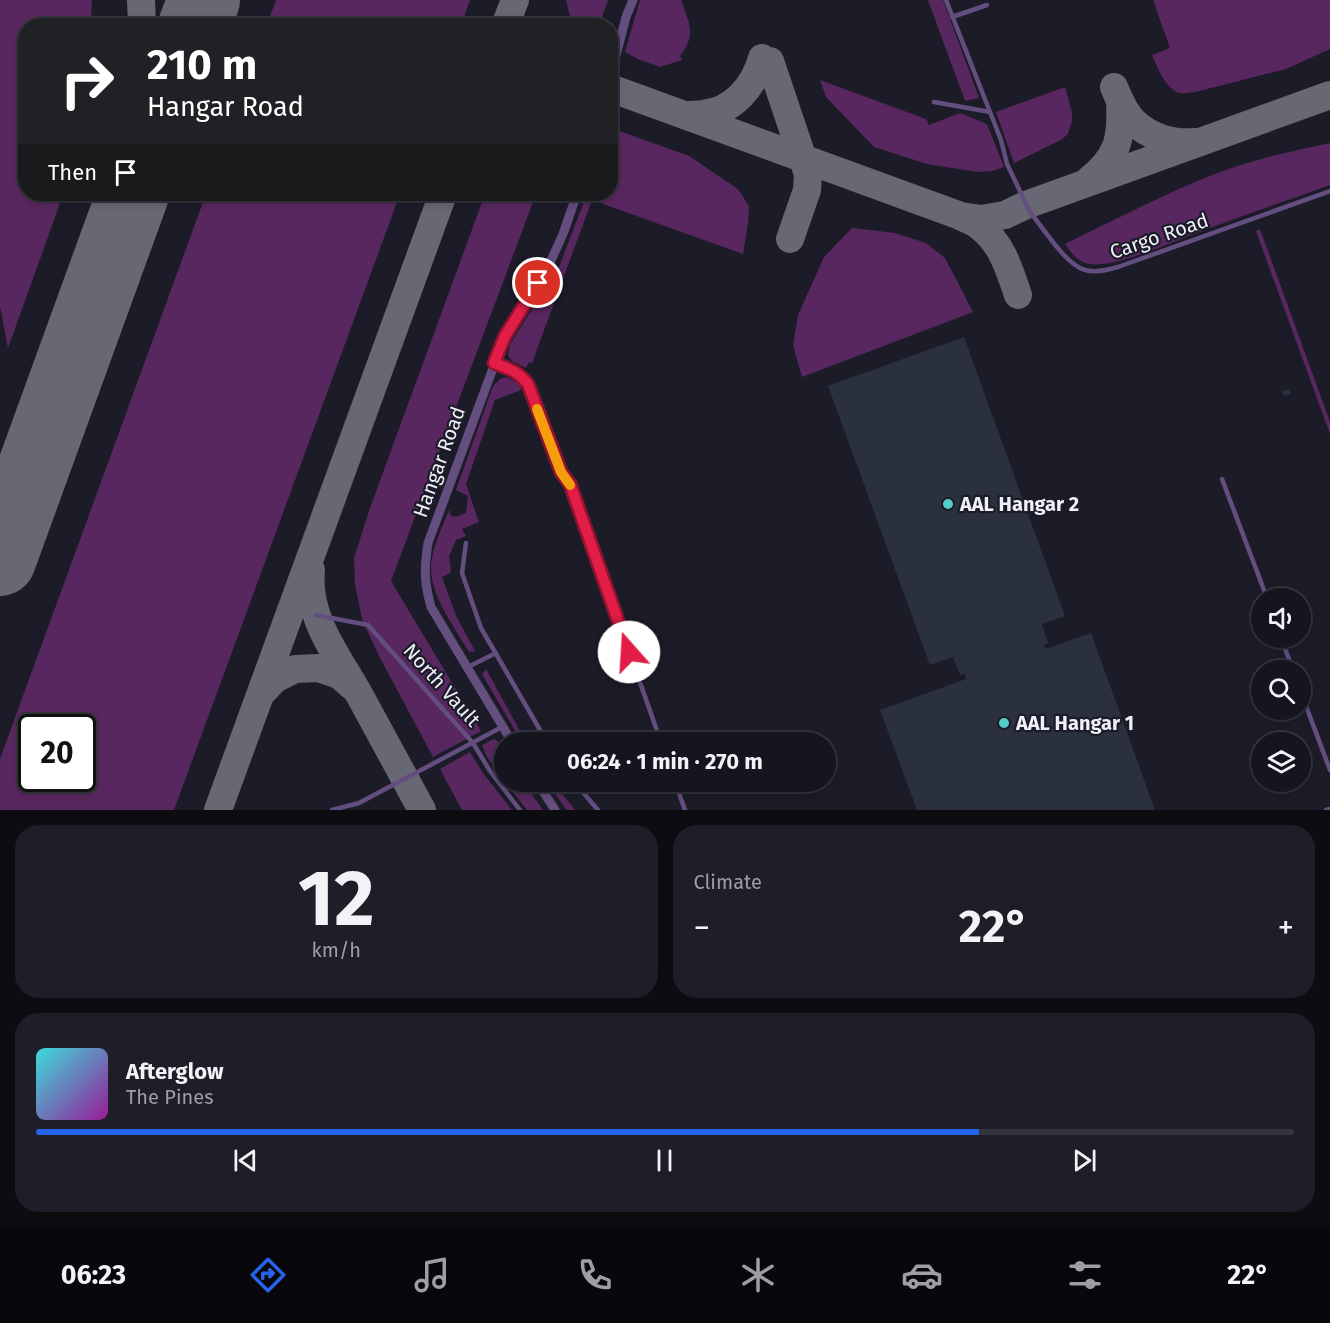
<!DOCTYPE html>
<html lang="en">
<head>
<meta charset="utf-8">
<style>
  body { margin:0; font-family:"Fira Sans",sans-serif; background:#1e1e28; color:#f1f3f6; height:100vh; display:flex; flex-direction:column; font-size:22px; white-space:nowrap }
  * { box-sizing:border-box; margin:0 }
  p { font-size:20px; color:#9d9fa4 }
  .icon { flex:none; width:33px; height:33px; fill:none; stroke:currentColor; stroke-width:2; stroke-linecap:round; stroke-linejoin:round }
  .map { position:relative; height:810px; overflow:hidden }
  .drawer { display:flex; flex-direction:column; gap:15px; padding:15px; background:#0c0c11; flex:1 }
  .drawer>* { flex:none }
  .hud { position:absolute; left:18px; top:18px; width:600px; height:183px; border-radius:24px; box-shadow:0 3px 9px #0003,0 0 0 2px #34343d; background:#202124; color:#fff; overflow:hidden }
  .fabs { position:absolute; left:1251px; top:588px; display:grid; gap:12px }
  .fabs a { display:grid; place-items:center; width:60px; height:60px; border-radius:50%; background:#15151f; box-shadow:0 3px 9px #0003,0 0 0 2px #34343d; font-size:30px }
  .speed { position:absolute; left:18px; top:714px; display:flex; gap:12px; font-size:30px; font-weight:700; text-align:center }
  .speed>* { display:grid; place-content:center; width:78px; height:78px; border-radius:50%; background:#15151f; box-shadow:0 3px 9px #0003,0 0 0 2px #34343d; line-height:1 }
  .speed .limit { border:3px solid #111; border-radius:9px; background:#fff; color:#111 }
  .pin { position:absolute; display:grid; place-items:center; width:51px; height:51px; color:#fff; margin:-26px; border:3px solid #fff; border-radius:50%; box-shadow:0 2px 6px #0007 }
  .me { position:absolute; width:66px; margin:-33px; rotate:341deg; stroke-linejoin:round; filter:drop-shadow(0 0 4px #0008) }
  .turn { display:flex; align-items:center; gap:21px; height:126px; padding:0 30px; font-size:27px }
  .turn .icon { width:78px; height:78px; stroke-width:2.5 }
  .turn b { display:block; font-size:42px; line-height:51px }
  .then { display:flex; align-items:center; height:57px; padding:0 30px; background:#0003; gap:12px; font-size:22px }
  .big { font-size:45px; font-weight:700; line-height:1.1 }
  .drawer .tile { flex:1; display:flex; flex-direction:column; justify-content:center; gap:9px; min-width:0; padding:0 21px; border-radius:24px; background:#1e1e28 }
  .drawer .dial { align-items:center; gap:0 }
  .dial b { font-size:78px; line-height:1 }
  .song { display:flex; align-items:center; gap:18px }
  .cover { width:72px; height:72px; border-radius:9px; background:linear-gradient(135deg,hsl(180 70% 55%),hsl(300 70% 35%)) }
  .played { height:6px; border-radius:3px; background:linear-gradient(90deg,#2563eb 75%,#34343d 75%) }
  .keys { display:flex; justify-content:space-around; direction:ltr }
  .heat { display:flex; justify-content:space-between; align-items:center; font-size:33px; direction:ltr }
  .drawer .tiles { flex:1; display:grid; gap:15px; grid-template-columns:1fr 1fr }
  .tile:last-child { grid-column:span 2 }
  .trip { position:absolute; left:494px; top:732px; width:342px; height:60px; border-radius:30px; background:#15151f; box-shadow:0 3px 9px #0003,0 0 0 2px #34343d; font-weight:700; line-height:60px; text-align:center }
  .dock { display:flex; height:96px; justify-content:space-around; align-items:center; background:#08080c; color:#9d9fa4 }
  .dock .icon { width:42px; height:42px }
  .dock .on { color:#2563eb }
  .dock b { font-size:27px; color:#f1f3f6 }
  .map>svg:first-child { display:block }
</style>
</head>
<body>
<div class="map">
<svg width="1330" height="810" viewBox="0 0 1330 810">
  <rect width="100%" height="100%" fill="#1c1c29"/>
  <path fill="#59275f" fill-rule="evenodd" d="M 0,0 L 92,0 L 91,25 L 26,26 L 26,194 L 63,194 L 59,206 L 8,348 L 0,306 Z
    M 276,0 L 470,0 L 461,25 L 267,25 Z
    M 566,0 L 608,0 L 599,25 L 579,26 L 570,16 Z
    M 640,0 L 681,0 C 689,23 697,34 680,56 L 682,60 L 660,67 L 638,59 L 625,52 Z
    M 928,0 L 943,0 L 979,98 L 965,101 Z
    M 1153,0 L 1330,0 L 1330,49 L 1286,69 L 1195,92 C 1190,92 1185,94 1180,93 C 1165,89 1158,68 1152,55 L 1170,48 Z
    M 820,80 L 926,119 L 929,125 L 960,113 L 987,124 L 1004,167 L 992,171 L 977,172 L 927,164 L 874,147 L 826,97 Z
    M 1065,87 L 1072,112 L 1072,121 L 1068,134 L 1061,140 L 1014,163 L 996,112 Z
    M 611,128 L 689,156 L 738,189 L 749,206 L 748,223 L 743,254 L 592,200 L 532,363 L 529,362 L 526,368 L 512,361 L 508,355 L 510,344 L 559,267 L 587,194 L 610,194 Z
    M 1330,143 L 1330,185 C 1282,202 1234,219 1186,237 C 1163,246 1113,268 1089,264 C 1078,262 1071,253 1065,244 C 1117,219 1169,191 1223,171 C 1258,158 1294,151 1330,143 Z
    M 206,194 L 400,194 L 174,810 L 0,810 L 0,759 ZM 32,728 L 82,728 L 82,778 L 32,778 Z
    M 485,194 L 536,194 L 391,581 L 481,731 L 433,757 L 378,654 L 362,619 L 355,584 L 354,558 L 370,508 Z
    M 852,228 L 895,233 L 926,243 L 945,258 L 973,312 L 802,377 L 793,345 L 798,315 L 824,257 Z
    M 1260,229 L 1330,422 L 1330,434 L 1256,231 Z
    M 506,377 L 520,384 L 521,390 L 495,400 L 466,484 L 479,522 L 462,529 L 466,536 L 456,540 L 449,556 L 451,570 L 450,573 L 442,577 L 456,616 L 475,651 L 469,652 C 454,626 425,589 432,558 C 435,542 443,525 449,510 L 451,516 L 456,517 L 466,513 L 468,496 L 456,490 L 493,386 L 500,379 Z
    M 486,669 L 526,742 L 522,742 L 486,681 L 482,674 Z
    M 494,739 C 509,745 504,767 504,780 L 487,757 L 482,745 Z
    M 470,752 L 483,773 L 512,810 L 462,810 L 440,769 Z
    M 505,782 L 523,782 L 543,810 L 527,810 Z
    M 546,782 L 553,782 L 575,810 L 567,810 Z"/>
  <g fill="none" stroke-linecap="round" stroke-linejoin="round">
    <path stroke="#686874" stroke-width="28" d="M 141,0 L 142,26
      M 505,26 L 515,0
      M 770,61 L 808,174 L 807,190 L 790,239
      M 1114,87 C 1119,99 1124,112 1133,121 C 1149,137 1172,144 1195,142
      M 610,88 L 958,215 C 965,219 973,221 979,226 C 1002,243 1009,269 1018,295
      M 684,115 C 690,115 697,115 703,114 C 734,111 754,86 762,58
      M 1089,180 C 1118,157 1122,138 1120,103
      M 961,216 L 981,219 L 1005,215 L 1026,205 L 1330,95
      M 103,277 L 124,194
      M 311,570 C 306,618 338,656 360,696 C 381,734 401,772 422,810
      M 260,695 L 275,679 L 295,669 L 318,668 L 339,675 L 354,688
      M 218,810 L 443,194"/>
    <path stroke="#686874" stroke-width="72" d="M 194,26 L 204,0
      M 0,560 L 133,194"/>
  </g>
  <path fill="#2a303d" d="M 964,337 L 1065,616 L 1042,624 L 1048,643 L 1044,645 L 1046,649 L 1091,633 L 1155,810 L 917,810 L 880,710 L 966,679 L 965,674 L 960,675 L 953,657 L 930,665 L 828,386 Z
    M 1289,389 L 1291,394 L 1284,396 L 1282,391 Z"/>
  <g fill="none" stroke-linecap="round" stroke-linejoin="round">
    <path stroke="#644e7f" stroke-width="4.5" d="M 946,0 L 1001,140 L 1007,164 L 1030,212 C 1043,228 1066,265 1085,270 C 1096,273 1108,270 1118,267 L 1330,191
      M 952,17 L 987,5
      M 934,102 L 990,112
      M 494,364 C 509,369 518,371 528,384 L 561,472 L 570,484 L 661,742
      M 1222,479 L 1267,598
      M 466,543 L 462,573 L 481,628 L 547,742
      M 316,615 L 368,625 L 473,743 L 490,771 L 520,810
      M 1281,638 L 1293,670
      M 466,668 L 496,653
      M 1300,690 L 1330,770
      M 574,782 L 598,810
      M 675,782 L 685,810
      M 332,810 L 359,803 L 502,727
      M 1326,810 L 1330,809"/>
    <path stroke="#644e7f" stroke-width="9" d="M 610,79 L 626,17 L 633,0
      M 512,742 L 431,607 C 424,582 424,569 428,543 L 505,336 L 549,265 L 563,234 L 577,194
      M 537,782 L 555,810"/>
  </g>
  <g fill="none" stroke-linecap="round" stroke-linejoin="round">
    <defs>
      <path id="route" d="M 538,283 L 505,336 L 494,363 C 509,369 518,371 528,384 L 561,472 L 570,484 L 629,652"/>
    </defs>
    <use href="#route" stroke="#92132f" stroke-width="15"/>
    <use href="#route" stroke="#e11d48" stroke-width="10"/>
    <path stroke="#f59e0b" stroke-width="10" d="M 537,409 L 561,472 L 570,485"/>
  </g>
  <g fill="#53cdc9" stroke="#1c1c29" stroke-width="2">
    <circle cx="948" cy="504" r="6"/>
    <circle cx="1004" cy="723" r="6"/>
  </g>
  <g text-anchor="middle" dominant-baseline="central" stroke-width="4.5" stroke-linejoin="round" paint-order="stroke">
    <g font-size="20" fill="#f0f0fa" stroke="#1c1c29">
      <text transform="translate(1159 236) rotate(-19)">Cargo Road</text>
      <text transform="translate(439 462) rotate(-70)">Hangar Road</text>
      <text transform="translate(442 685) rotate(48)">North Vault</text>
    </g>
    <g font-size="20" font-weight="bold" fill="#f0f0fa" stroke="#1c1c29" text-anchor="start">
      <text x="960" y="504">AAL Hangar 2</text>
      <text x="1016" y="723">AAL Hangar 1</text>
    </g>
  </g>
</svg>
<div class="fabs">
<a><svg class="icon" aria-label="sound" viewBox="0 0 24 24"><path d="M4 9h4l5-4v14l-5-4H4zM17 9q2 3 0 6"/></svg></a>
<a><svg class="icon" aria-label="search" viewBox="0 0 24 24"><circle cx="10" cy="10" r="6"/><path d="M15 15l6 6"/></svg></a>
<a><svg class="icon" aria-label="layers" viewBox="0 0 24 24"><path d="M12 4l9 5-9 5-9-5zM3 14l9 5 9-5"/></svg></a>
</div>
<div class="speed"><div class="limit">20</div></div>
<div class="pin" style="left:538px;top:283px;background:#d93025"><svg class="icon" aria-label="arrive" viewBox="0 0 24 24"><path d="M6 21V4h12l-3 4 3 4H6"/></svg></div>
<svg class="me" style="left:629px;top:652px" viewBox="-20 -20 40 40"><circle r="19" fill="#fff"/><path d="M0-13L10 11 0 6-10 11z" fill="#e11d48"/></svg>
<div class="trip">06:24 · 1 min · 270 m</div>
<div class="hud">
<div class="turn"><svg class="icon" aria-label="right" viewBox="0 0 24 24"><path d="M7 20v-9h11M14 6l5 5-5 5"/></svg><div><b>210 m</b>Hangar Road</div></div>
<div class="then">Then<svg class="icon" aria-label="arrive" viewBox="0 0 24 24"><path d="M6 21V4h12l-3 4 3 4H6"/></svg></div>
</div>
</div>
<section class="drawer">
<div class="tiles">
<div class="tile dial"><b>12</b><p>km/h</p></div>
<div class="tile"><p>Climate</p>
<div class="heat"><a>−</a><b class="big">22°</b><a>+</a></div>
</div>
<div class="tile">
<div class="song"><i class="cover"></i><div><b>Afterglow</b><p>The Pines</p></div></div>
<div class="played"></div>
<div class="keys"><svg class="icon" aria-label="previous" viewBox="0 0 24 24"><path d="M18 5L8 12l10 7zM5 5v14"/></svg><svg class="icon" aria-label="pause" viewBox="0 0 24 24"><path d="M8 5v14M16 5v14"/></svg><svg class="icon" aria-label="next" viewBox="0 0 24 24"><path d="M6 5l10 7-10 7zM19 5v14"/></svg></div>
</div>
</div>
</section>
<nav class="dock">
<b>06:23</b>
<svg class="icon on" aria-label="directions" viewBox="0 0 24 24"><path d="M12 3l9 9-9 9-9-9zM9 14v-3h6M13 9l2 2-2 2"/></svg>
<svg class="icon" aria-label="music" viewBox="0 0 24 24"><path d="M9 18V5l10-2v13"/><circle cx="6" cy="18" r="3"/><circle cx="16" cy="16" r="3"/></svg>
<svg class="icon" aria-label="phone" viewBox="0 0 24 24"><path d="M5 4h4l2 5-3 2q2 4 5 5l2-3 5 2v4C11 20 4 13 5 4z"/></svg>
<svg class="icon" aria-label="climate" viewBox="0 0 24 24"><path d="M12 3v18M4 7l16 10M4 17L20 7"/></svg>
<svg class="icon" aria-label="car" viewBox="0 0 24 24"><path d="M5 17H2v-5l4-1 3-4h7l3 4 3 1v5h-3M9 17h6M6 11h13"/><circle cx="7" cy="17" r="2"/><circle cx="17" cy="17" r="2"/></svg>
<svg class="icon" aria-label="filters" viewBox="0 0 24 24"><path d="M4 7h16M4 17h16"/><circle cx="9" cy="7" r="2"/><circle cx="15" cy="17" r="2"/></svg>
<b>22°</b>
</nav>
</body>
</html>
